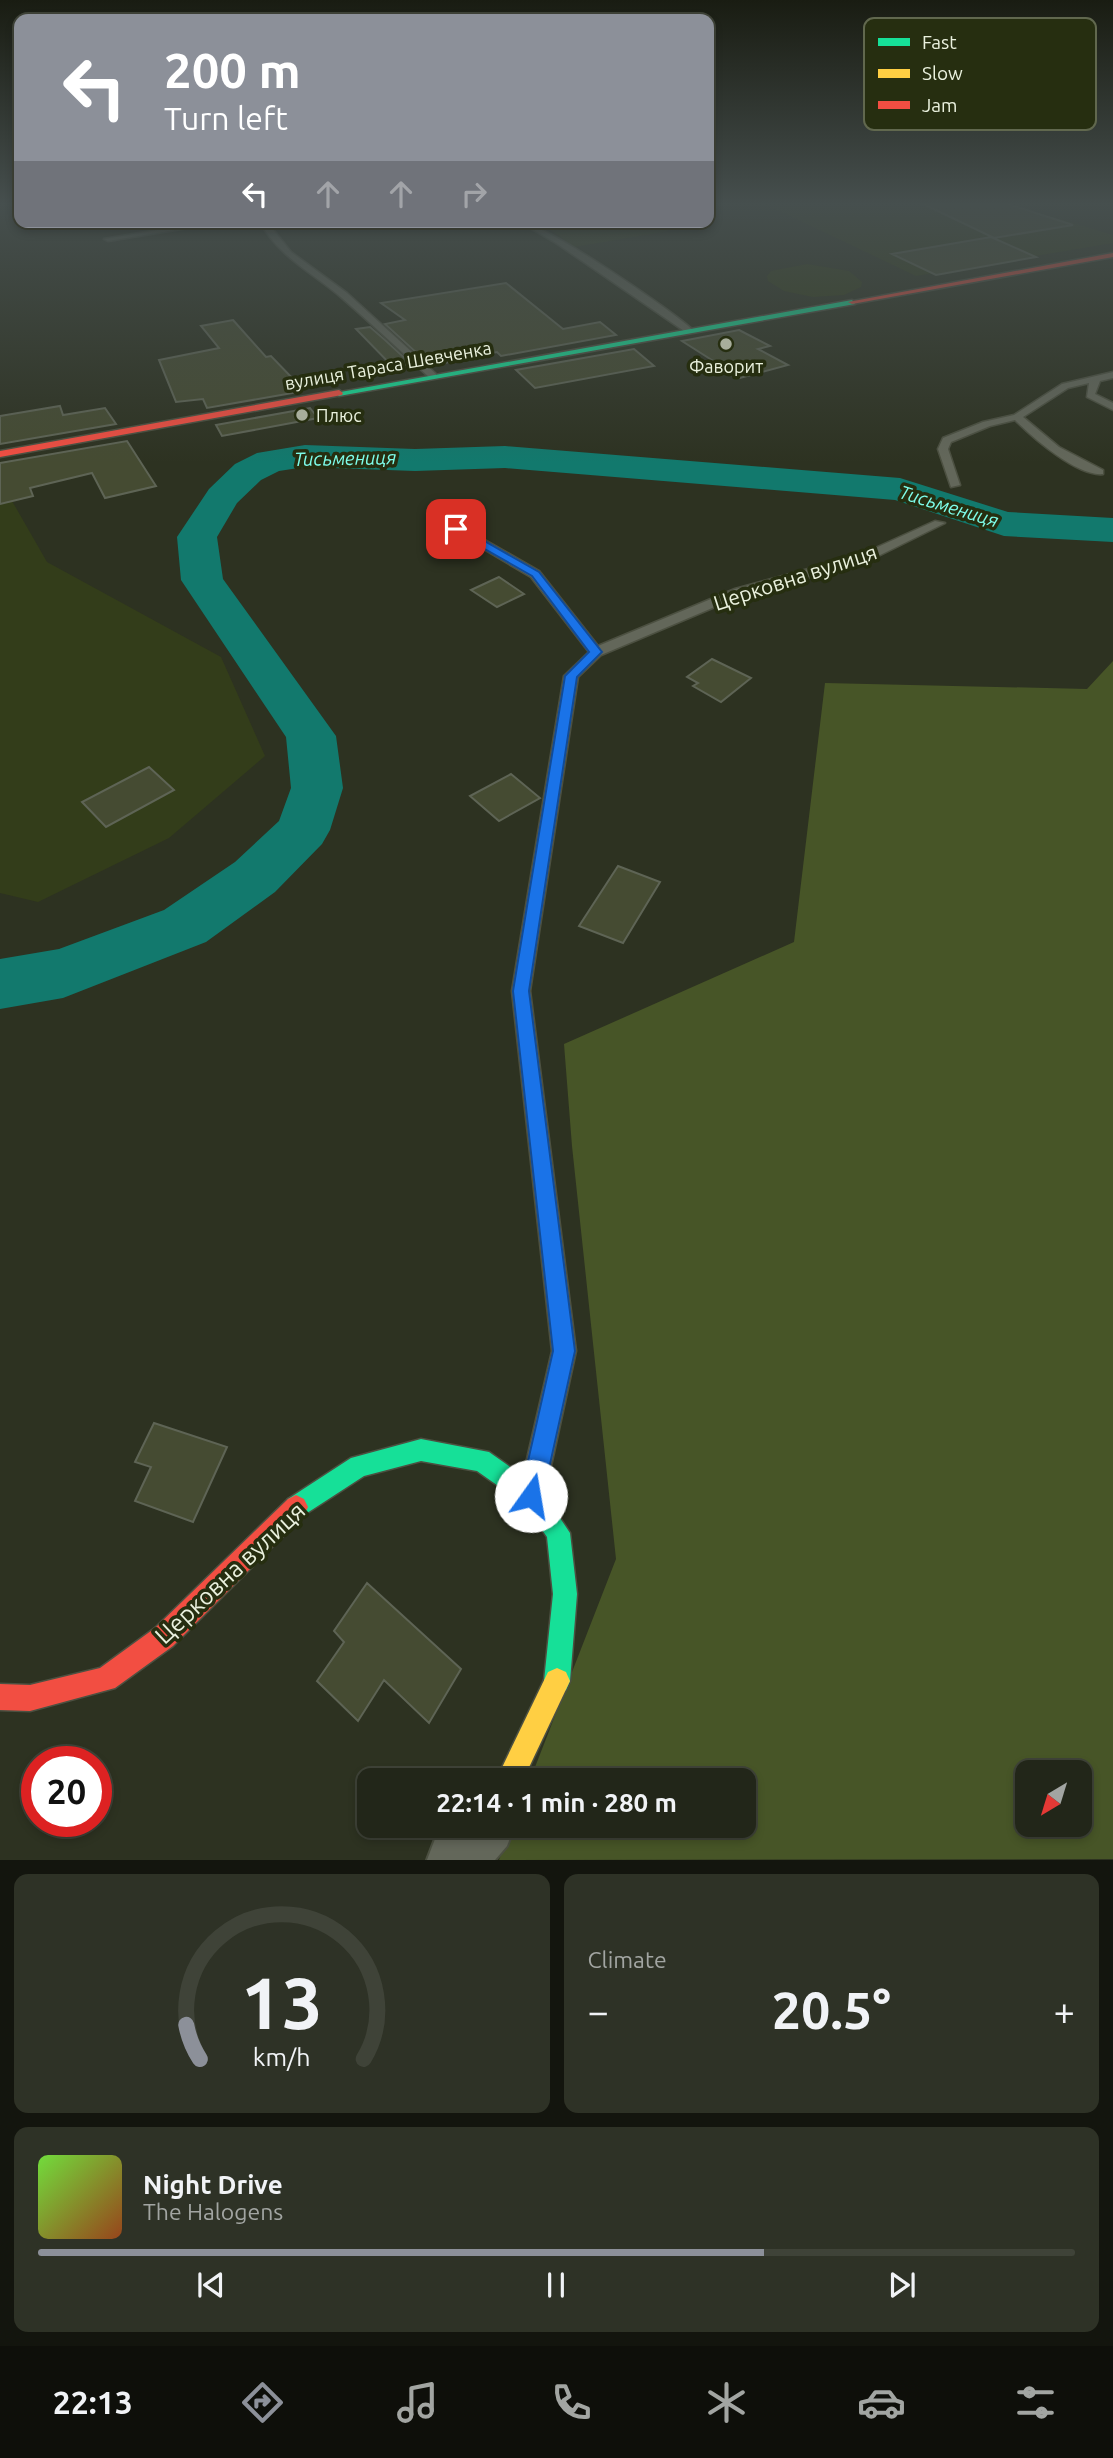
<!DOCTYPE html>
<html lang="en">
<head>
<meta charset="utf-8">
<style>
  body { margin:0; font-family:Ubuntu,sans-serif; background:#2e3226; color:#f1f3f6; height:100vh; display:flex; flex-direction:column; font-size:26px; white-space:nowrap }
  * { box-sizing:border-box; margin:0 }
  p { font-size:23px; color:#a2a5a2 }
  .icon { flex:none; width:38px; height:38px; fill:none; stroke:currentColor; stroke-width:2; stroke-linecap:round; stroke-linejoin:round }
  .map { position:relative; height:1860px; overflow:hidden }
  .drawer { display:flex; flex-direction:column; gap:14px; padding:14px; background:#13150e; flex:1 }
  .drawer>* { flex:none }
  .guide { position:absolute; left:14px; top:14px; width:700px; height:214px; border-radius:14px; box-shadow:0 4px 10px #0003,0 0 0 2px #3f4338; background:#8c9099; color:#fff; overflow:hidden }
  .needle { width:46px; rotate:218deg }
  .fabs { position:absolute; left:1015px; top:1760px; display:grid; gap:14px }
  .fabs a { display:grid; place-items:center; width:77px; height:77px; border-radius:14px; background:#222619; box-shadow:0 4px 10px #0003,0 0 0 2px #3f4338; font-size:35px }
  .speed { position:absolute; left:21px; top:1746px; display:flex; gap:14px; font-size:35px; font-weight:700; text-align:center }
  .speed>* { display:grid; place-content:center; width:91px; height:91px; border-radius:50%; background:#222619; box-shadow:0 4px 10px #0003,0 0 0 2px #3f4338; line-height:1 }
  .speed .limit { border:10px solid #d22; background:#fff; color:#111 }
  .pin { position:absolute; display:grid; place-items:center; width:60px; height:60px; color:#fff; margin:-30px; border-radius:14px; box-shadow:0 4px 10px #0006 }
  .me { position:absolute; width:77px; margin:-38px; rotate:13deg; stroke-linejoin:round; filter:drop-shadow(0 0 5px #0008) }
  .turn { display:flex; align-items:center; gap:24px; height:147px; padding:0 35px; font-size:32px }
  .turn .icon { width:91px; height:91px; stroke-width:2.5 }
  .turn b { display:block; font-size:49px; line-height:60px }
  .lanes { display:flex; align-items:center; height:66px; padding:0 35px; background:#0003; justify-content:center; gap:35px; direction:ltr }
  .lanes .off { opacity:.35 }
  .big { font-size:52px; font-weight:700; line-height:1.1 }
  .drawer .tile { flex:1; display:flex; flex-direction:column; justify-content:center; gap:10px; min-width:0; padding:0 24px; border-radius:14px; background:#2e3226 }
  .drawer .dial { align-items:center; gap:0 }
  .dial svg { height:182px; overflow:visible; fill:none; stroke:#3f4338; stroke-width:7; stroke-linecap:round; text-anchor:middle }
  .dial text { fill:#f1f3f6; stroke:none }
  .song { display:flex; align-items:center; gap:21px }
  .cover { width:84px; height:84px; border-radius:10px; background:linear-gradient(135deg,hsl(100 70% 55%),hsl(20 70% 35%)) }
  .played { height:7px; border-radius:4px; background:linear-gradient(90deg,#8c9099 70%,#3f4338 70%) }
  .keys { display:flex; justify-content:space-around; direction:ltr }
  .heat { display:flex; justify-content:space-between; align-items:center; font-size:38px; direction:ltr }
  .drawer .tiles { flex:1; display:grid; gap:14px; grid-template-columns:1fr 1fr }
  .tile:last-child { grid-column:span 2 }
  .trip { position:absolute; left:357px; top:1768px; width:399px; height:70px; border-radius:14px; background:#222619; box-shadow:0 4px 10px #0003,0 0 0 2px #3f4338; font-weight:700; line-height:70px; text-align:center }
  .tabs { display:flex; height:112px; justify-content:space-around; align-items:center; background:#0e0f0a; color:#a2a5a2 }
  .tabs .icon { width:49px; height:49px }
  .tabs .active { color:#8c9099 }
  .tabs b { font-size:32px; color:#f1f3f6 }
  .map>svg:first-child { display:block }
</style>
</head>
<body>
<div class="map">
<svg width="1113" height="1860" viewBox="0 0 1113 1860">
  <rect width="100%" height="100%" fill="#2d3221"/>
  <path fill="#333d1a" d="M 763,203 L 1007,203 L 1113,235 L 1113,243 L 916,276 Z
    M 540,222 L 654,222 L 669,231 L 574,247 Z
    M 807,264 L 849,271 L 862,282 L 861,287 L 844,295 L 813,297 L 784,291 L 768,281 L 767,276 L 771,271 Z
    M 0,480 L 47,562 L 221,657 L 265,756 L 169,838 L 38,902 L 0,893 Z"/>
  <path fill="#475527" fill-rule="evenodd" d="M 1113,661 L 1113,1859 L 499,1860 L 512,1825 L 744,1825 L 744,1780 L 530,1780 L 616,1559 L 572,1146 L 564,1044 L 794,942 L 825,683 L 1087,689 ZM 1027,1773 L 1080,1773 L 1080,1825 L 1027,1825 Z"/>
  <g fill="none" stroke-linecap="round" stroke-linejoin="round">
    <path fill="#12796d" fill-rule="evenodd" d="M 305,445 L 415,449 L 505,446 L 900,478 L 1008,512 L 1113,518 L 1113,542 L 1004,536 L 895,500 L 505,468 L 415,471 L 305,467 L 279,471 L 261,480 L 237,503 L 217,537 L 223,579 L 336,736 L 343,788 L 330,830 L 322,844 L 275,892 L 206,942 L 63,998 L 0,1009 L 0,959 L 59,949 L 164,910 L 235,862 L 279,821 L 291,788 L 286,737 L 181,580 L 177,537 L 209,489 L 235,464 L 257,453 Z"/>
  </g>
  <path fill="#454b32" stroke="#5e6455" stroke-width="2" d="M 921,203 L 1005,203 L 1073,225 L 994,238 Z
    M 991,237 L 1036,257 L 936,275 L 892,254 Z
    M 506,283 L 563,329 L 600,322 L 616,335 L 501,356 L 497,352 L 431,366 L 385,324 L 405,320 L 381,303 Z
    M 233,320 L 266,357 L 271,356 L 297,383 L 292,384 L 298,392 L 207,408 L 203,399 L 176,402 L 159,360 L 219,348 L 201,326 Z
    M 370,327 L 385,340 L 411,364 L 393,367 L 356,329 Z
    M 739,330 L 770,346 L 758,349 L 788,365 L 740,378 L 682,341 Z
    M 634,349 L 654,366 L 535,388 L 516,370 Z
    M 60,406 L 63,415 L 105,408 L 116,424 L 0,444 L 0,416 Z
    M 310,408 L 318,418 L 222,436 L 216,425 Z
    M 127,441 L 156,486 L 105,498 L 92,473 L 30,488 L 33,496 L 0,504 L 0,463 Z
    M 499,577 L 524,594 L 497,607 L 471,590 Z
    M 712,659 L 751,678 L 721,702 L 693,686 L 698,683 L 687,677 Z
    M 149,767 L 174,790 L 106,827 L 82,802 Z
    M 511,774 L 540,798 L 499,821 L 470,796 Z
    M 618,866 L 660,882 L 623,943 L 579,926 Z
    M 154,1423 L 227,1447 L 193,1522 L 135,1501 L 151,1467 L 135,1462 Z
    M 367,1583 L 461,1669 L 429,1723 L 384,1680 L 358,1721 L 317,1681 L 344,1642 L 334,1631 Z"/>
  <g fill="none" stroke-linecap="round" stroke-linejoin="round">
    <defs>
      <path id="lane" d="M 205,222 L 224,222 L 108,241 L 104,239 Z
        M 260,222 L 267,222 L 291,252 L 347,293 L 436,374 L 436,378 L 430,378 C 401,351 372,324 342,298 C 313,273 279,257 260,222 Z
        M 520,222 C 543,222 673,311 694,331 L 687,333 L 556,243 Z
        M 1113,372 L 1113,378 L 1100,381 L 1095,394 L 1113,403 L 1113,410 L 1087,397 L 1089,383 L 1068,388 L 1023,417 L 1059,447 L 1103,470 L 1103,474 C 1078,477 1033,438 1015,420 L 990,426 L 951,442 L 948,449 L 960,485 L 951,487 L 938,449 L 943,438 L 983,422 L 1014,415 L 1062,384 Z
        M 433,515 L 441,515 L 539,571 L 598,646 L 735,589 L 860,555 L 935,521 L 945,523 L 868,561 L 743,595 L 601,655 L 578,677 L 530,991 L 576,1351 L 546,1489 L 542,1498 L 533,1502 L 524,1498 L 520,1489 L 552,1351 L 512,991 L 564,676 L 589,652 L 531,577 L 433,519 Z"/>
      <path id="street" d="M 447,1825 L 515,1825 L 507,1846 L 495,1860 L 427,1860 L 435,1839 Z"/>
      <path id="fast" d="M 852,300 L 855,304 L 339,396 L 335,393 Z
        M 421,1439 L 489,1452 L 540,1488 L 570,1533 L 577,1594 L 570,1681 L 566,1690 L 557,1694 L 548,1690 L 544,1681 L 553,1594 L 547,1537 L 524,1504 L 477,1471 L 421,1461 L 364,1476 L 304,1515 L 296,1519 L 288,1515 L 284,1507 L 288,1499 L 351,1458 Z"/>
      <path id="slow" d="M 557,1668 L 566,1672 L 570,1681 L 523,1780 L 496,1780 L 548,1672 Z"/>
      <path id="jam" d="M 1113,253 L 1113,257 L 852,304 L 848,302 Z
        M 339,390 L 343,393 L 342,395 L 0,457 L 0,451 Z
        M 296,1495 L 304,1499 L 308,1507 L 304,1515 L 173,1646 L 115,1688 L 30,1711 L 0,1710 L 0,1684 L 30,1685 L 100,1668 L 155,1628 L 288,1499 Z"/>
    </defs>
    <use href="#lane" stroke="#4c5041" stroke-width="3"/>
    <use href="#street" stroke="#4c5041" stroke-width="4"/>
    <use href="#fast" stroke="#4c5041" stroke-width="3"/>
    <use href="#slow" stroke="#4c5041" stroke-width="3"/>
    <use href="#jam" stroke="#4c5041" stroke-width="3"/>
    <use href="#lane" fill="#63675a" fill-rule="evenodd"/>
    <use href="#street" fill="#63675a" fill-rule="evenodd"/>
    <use href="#fast" fill="#16e098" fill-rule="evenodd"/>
    <use href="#slow" fill="#ffcf43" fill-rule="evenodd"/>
    <use href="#jam" fill="#f24e42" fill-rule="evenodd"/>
  </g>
  <linearGradient id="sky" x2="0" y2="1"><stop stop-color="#191c12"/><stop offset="0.44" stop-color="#464f4e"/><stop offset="1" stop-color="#464f4e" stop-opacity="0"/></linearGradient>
  <rect width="1113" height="463" fill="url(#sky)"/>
  <path fill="#1a73e8" stroke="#114b97" stroke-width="2" d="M 453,527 L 460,527 L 539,572 L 602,652 L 577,677 L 529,991 L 575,1351 L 543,1496 L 540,1504 L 531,1507 L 523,1504 L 520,1496 L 553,1351 L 513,991 L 565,676 L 589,652 L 532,576 L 453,531 Z"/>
  <g fill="#a8ae9c" stroke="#262e10" stroke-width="2.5">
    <circle cx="726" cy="344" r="7"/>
    <circle cx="302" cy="415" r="7"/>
  </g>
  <g text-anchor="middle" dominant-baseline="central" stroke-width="7" stroke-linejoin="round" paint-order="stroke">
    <g font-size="18" fill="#eaf1de" stroke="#262e10">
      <text transform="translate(388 365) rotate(-10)">вулиця Тараса Шевченка</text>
    </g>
    <g font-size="18" fill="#eaf1de" stroke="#262e10">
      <text x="726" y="366">Фаворит</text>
      <text x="316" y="415" text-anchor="start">Плюс</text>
    </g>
    <g font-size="19" font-style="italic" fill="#7efdea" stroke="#262e10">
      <text transform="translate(345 458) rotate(-1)">Тисьмениця</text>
      <text transform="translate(949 506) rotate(17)">Тисьмениця</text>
    </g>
    <g font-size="21" fill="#eaf1de" stroke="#262e10">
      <text transform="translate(795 577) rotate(-18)">Церковна вулиця</text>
    </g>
    <g font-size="24" fill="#eaf1de" stroke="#262e10">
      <text transform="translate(230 1573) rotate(-43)">Церковна вулиця</text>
    </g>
  </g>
  <rect x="864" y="18" width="232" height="112" rx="10" fill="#262e10" stroke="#61684e" stroke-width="2"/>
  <rect x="878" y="38" width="32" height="8" fill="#16e098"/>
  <rect x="878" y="69" width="32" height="9" fill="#ffcf43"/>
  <rect x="878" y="101" width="32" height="8" fill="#f24e42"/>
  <g font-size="19" fill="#eaf1de">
    <text x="922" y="49">Fast</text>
    <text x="922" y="80">Slow</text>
    <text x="922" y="112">Jam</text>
  </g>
</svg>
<div class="fabs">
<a><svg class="needle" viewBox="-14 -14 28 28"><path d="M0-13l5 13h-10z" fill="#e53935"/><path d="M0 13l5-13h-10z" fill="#a2a5a2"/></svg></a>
</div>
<div class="speed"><div class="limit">20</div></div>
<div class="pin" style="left:456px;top:529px;background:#d93025"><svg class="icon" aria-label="arrive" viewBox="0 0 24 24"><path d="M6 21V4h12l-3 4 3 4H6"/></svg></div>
<svg class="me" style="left:531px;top:1496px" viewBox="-20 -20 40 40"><circle r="19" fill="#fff"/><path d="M0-13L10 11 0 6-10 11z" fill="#1a73e8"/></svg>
<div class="trip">22:14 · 1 min · 280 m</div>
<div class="guide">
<div class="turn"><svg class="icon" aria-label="left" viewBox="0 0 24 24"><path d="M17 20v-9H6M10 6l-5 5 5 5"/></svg><div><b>200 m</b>Turn left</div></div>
<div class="lanes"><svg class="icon" aria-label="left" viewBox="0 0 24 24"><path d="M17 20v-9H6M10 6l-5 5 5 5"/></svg><svg class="icon off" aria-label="ahead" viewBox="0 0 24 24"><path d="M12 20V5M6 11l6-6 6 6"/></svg><svg class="icon off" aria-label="ahead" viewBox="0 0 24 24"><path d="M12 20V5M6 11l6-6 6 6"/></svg><svg class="icon off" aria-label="right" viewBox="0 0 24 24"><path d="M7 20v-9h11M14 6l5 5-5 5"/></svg></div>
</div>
</div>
<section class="drawer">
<div class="tiles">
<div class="tile dial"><svg viewBox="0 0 100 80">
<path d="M14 69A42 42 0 1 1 86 69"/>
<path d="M14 69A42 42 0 0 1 8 54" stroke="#8c9099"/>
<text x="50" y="56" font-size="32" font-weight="700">13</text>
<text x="50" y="72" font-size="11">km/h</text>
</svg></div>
<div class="tile"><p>Climate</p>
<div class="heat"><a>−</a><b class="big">20.5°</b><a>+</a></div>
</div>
<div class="tile">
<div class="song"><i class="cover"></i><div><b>Night Drive</b><p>The Halogens</p></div></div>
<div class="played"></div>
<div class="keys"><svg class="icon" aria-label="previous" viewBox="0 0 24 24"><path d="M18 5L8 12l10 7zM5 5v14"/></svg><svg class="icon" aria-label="pause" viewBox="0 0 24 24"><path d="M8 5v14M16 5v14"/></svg><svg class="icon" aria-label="next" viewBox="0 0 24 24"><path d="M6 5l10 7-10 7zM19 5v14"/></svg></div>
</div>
</div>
</section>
<nav class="tabs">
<b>22:13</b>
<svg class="icon active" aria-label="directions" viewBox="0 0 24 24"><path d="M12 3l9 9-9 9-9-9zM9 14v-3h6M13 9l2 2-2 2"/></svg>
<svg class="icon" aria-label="music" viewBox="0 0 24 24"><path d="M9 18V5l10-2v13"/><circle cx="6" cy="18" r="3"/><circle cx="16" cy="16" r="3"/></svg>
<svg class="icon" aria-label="phone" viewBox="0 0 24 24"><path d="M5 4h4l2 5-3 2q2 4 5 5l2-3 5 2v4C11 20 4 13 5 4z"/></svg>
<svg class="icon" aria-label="climate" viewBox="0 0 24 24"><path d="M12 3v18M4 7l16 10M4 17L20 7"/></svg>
<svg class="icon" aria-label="car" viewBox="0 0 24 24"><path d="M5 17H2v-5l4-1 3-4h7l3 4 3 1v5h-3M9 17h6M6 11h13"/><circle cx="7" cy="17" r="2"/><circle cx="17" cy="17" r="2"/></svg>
<svg class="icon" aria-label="filters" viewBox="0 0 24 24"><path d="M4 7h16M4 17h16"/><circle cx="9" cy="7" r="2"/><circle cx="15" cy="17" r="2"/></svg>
</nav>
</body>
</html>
